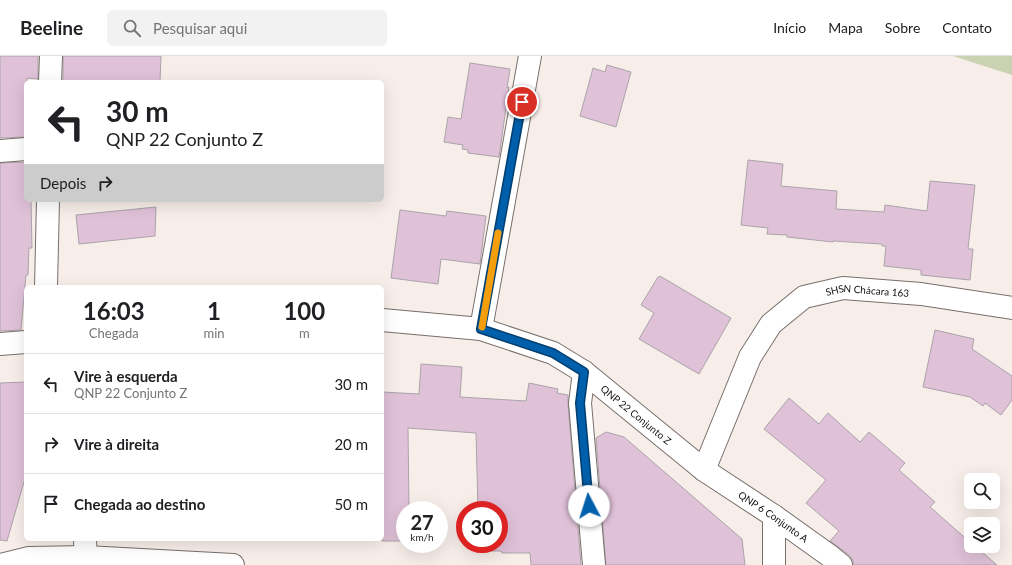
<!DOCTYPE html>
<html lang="pt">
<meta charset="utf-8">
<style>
body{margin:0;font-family:Lato,sans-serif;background:#f2f2f2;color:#202124;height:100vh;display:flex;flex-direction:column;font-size:15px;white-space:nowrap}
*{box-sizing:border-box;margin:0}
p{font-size:13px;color:#757577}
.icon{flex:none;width:22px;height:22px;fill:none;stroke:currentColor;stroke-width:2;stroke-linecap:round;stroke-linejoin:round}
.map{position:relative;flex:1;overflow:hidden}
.sheet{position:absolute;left:24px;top:229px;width:360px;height:256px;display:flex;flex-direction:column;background:#fff;border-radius:6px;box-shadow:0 4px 16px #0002}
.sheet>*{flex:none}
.top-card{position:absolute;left:24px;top:24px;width:360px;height:122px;border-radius:6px;box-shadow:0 4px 16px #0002;background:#fff;color:#202124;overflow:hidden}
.tools{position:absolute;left:964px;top:417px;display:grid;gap:8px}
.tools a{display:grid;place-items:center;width:36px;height:36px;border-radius:6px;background:#fff;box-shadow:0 4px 16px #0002;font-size:20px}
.speed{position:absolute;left:396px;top:445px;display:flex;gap:8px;font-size:20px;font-weight:700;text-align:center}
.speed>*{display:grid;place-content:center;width:52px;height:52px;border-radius:50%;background:#fff;box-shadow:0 4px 16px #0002;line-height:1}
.speed small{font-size:10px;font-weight:400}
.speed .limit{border:6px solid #d22;background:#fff;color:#111}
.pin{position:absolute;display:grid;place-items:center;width:34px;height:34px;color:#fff;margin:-17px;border:2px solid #fff;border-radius:50%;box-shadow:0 1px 4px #0007}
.me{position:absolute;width:44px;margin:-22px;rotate:355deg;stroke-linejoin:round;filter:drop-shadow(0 0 3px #0008)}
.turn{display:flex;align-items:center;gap:14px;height:84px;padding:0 16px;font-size:18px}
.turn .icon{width:52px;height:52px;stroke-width:2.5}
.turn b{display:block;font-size:28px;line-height:34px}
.then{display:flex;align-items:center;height:38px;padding:0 16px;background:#0003;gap:8px;font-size:15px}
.eta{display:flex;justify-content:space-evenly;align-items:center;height:68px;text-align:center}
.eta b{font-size:24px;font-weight:700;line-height:28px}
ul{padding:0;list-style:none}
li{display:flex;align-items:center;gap:12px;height:60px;padding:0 16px;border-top:1px solid #e0e0e0}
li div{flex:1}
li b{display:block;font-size:15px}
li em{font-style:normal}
header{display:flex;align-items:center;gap:24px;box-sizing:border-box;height:56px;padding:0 20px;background:#fff;border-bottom:1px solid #e0e0e0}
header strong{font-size:19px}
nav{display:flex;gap:22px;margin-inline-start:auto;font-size:14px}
.search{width:280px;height:36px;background:#f2f2f2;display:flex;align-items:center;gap:10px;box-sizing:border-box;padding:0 14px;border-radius:6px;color:#757577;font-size:15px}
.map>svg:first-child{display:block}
.green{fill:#cbd1b3}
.building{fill:#dfc1d8;stroke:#aba3aa}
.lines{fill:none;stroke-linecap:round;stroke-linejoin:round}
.minor-casing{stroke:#786f6b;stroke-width:24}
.minor{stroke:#fff;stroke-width:22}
.route-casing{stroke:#003e6f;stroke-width:10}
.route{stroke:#005fab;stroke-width:7}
.slow{stroke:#f59e0b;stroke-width:7}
.labels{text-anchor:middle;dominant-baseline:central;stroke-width:4;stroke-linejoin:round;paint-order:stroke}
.street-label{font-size:10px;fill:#151110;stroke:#f8eee9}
</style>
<header>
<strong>Beeline</strong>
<div class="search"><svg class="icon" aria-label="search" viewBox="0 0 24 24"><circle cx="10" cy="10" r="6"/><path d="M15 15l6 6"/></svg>Pesquisar aqui</div>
<nav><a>Início</a><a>Mapa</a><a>Sobre</a><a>Contato</a></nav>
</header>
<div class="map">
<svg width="1012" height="509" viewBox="0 0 1012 509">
<rect width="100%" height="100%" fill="#f8eee9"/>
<path class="green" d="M 952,0 L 1012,0 L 1012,19 L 953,0 Z"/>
<g class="building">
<path d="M 0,0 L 38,0 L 38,23 L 27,22 L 27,26 L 26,26 L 26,81 L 0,82 Z"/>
<path d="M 63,0 L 161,0 L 160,26 L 63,25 Z"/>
<path d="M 470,7 L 510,13 L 507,32 L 509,31 L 499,101 L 468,97 L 468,94 L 462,93 L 463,89 L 444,86 L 448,61 L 461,63 Z"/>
<path d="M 607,9 L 631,16 L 616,71 L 580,60 L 593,12 L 605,16 Z"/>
<path d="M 748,104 L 783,108 L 781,130 L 837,135 L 836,153 L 884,156 L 885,149 L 927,155 L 930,125 L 975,129 L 968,193 L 973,193 L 970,224 L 921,219 L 921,214 L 884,210 L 886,190 L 882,190 L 882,188 L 833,185 L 833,186 L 787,181 L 787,179 L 767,178 L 768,172 L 741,169 Z"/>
<path d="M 26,106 L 26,144 L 31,144 L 32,192 L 29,192 L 28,219 L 26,219 L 21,274 L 0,275 L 0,107 Z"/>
<path d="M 156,151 L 155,180 L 79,188 L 76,159 Z"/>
<path d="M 400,154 L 446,160 L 447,155 L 486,160 L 480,208 L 441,203 L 438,228 L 391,222 Z"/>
<path d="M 660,220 L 731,262 L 699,318 L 639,283 L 654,257 L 641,249 L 658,221 L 659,221 Z"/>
<path d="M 935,274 L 974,283 L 972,293 L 1012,320 L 1012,344 L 1001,359 L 985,347 L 983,350 L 970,341 L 923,331 Z"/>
<path d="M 421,308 L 462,311 L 460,341 L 526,345 L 529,327 L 558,333 L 557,337 L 568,339 L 568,348 L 581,509 L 531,509 L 530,497 L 502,497 L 501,495 L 478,495 L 478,488 L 499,488 L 499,454 L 478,454 L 476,377 L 408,372 L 409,454 L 405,454 L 405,485 L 382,485 L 382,336 L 419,338 Z"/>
<path d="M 26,326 L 26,419 L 7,485 L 0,484 L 0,327 Z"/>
<path d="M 789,342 L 819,368 L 828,357 L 860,386 L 869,376 L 905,407 L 899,414 L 935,446 L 930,451 L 971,487 L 971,490 L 975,490 L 997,509 L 853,509 L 853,504 L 849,499 L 830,485 L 839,475 L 806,447 L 826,424 L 764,373 Z"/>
<path d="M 606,376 L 624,381 L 742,483 L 745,509 L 606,509 L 596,382 Z"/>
</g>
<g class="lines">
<defs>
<g id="minor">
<path d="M 50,26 L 51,0"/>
<path d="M 0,95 L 26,93"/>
<path d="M 46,231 L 48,144"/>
<path id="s1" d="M 382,264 L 481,273 L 553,297 L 584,316 L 704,414 L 774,460 L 830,500 L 841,509"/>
<path d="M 481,273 L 530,0"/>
<path d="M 0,288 L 26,286"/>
<path d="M 584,316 L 580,347 L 594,509"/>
<path id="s2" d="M 704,414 L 750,301 L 771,268 L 804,241 L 843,232 L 921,238 L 1012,252"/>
<path d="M 85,483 L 86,509"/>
<path d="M 0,509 L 29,502 L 86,501 L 233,509"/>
<path d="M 774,509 L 774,460"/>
</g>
</defs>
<use href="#minor" class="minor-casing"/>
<use href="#minor" class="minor"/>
</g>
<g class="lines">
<defs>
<path id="route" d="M 522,46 L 481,273 L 553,297 L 584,316 L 580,347 L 589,450"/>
</defs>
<use href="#route" class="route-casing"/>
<use href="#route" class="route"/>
<path class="slow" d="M 482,271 L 498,177"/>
</g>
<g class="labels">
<g class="street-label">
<text stroke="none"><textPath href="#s2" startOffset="268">SHSN Chácara 163</textPath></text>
<text stroke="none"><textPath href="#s1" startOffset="279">QNP 22 Conjunto Z</textPath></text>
<text stroke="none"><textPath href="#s1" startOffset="450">QNP 6 Conjunto A</textPath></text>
</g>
</g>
</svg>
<div class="tools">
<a><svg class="icon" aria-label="search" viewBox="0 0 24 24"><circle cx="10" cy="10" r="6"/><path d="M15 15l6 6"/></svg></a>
<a><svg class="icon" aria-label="layers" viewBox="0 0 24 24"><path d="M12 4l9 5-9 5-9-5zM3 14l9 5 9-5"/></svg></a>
</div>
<div class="speed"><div>27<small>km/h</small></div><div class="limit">30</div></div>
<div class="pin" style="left:522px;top:46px;background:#d93025"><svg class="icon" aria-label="arrive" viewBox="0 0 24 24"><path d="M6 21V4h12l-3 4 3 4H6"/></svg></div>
<svg class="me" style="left:589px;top:450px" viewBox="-20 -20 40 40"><circle r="19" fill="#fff"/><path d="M0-13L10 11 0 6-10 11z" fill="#005fab"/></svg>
<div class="top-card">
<div class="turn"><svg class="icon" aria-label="left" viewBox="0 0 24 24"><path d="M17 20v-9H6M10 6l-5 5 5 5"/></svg><div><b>30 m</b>QNP 22 Conjunto Z</div></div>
<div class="then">Depois<svg class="icon" aria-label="right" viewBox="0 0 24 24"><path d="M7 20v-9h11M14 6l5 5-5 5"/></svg></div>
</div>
<section class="sheet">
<div class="eta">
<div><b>16:03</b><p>Chegada</p></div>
<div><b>1</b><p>min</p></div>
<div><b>100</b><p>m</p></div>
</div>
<ul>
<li><svg class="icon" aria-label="left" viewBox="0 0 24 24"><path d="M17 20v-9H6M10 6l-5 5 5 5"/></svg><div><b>Vire à esquerda</b><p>QNP 22 Conjunto Z</p></div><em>30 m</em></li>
<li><svg class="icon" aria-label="right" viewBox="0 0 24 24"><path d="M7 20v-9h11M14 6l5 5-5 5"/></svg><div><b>Vire à direita</b></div><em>20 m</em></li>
<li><svg class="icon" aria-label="arrive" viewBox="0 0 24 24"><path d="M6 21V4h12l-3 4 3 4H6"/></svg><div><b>Chegada ao destino</b></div><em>50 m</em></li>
</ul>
</section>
</div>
